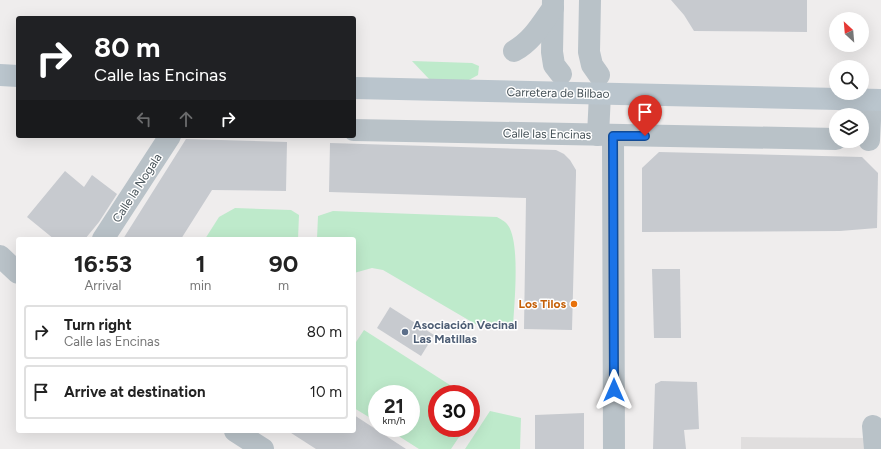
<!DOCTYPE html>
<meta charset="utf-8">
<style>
body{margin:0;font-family:Figtree,sans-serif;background:#f2f2f2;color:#222;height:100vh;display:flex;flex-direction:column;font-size:15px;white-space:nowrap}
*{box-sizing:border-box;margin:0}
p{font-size:13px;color:#767676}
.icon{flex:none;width:22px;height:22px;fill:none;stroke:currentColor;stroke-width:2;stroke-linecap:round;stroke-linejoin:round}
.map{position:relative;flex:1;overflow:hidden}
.sheet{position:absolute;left:16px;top:237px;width:340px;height:196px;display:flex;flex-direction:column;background:#fff;border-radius:4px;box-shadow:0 4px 16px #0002}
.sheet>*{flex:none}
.top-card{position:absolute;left:16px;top:16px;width:340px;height:122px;border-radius:4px;box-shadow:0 4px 16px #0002;background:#202124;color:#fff;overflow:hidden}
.needle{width:26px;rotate:334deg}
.buttons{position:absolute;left:829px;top:12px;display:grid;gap:8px}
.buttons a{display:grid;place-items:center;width:40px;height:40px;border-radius:50%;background:#fff;box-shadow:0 4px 16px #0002;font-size:20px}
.speed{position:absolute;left:368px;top:385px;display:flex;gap:8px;font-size:20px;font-weight:700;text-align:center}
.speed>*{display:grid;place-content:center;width:52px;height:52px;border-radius:50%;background:#fff;box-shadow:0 4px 16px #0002;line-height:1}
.speed small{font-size:10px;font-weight:400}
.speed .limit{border:6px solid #d22;background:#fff;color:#111}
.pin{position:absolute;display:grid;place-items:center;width:34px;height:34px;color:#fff;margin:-41px -17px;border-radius:50% 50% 50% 0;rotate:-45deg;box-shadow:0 0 4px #0007}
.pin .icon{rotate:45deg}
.me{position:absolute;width:44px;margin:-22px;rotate:0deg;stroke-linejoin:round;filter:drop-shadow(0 0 3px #0008)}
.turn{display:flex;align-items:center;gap:14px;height:84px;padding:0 12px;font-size:18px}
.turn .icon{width:52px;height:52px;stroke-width:2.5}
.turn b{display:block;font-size:28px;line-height:34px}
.lanes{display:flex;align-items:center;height:38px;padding:0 12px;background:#0003;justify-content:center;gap:20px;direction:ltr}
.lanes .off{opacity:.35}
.eta{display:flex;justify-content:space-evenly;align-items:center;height:68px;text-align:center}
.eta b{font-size:24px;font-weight:700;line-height:28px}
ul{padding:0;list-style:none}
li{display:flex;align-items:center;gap:12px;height:54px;margin:0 8px 6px;padding:0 4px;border:2px solid #e0e0e0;border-radius:4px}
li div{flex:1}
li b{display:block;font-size:15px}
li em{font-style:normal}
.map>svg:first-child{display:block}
.education{fill:#e0dede}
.green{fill:#beeacb}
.building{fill:#c7cacf}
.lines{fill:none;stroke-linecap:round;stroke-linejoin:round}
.minor{stroke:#b9c2c8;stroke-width:22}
.secondary{stroke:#bac5cd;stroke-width:22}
.route-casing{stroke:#114b97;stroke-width:10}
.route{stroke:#1a73e8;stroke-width:7}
.food-dot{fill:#e8710a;stroke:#fff;stroke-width:1.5}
.service-dot{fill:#5c6f8a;stroke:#fff;stroke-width:1.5}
.labels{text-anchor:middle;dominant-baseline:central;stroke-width:3;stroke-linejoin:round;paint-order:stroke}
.street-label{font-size:12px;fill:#465258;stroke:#fff}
.food-label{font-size:12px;font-weight:bold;fill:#c56008;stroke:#fff;text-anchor:end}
.service-label{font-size:12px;font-weight:bold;fill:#4e5e75;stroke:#fff;text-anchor:start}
</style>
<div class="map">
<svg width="881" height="449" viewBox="0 0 881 449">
<rect width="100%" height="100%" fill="#efeded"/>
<path class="education" d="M 741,437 L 867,438 L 867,449 L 741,449 Z"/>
<g class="green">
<path d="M 412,61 L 472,63 L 479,66 L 478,75 L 467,81 L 430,80 Z"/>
<path d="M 235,208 L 291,210 L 299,215 L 298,239 L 205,239 L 219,217 Z"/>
<path d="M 333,211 L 497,217 C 500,219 505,221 507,224 C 521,240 514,305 513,327 L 477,325 L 383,270 L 372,268 L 354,273 L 354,239 L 317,239 L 318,216 Z"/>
<path d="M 364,330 L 464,394 L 437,394 L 437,428 L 465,428 L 451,449 L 419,449 L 386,428 L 411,428 L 411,394 L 377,394 L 377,422 L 354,408 L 354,345 Z"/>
<path d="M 490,411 L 521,418 L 520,449 L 465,449 Z"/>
</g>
<g class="building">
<path d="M 671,0 L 807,0 L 807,32 L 694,31 L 684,15 Z"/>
<path d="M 186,139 L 287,142 L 286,191 L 212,190 L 181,239 L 123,239 Z"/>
<path d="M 330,143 L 556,150 L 564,154 L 570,160 L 576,170 L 576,175 L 572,330 L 524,329 L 526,198 L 329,192 Z"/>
<path d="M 659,152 L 862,157 L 878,173 L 877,228 L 840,231 L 642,232 L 642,168 Z"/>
<path d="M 65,171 L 84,187 L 92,175 L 117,194 L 99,222 L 85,239 L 54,239 L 27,217 Z"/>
<path d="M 652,269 L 680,269 L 681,338 L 654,338 Z"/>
<path d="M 390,307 L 434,335 L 421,356 L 377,328 Z"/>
<path d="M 661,381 L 697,382 L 699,429 L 684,430 L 686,449 L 653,449 L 655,384 Z"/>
<path d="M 584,413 L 584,449 L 535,449 L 535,415 Z"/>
<path d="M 354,415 L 406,449 L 316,449 L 288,431 L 354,431 Z"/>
</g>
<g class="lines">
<g class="minor">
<path d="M 553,0 L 552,52 L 554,65 L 561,74"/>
<path d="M 590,0 L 589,52 L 592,65 L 599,75"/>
<path d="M 514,51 C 532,41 541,25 553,8"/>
<path d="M 354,130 L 836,139"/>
<path d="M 598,135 L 600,94"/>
<path d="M 613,136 L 614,449"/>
<path d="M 869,140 L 871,100"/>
<path d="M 103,239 L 170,136"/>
<path d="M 0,256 L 18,273"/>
<path d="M 873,426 L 875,449"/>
<path d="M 235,431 L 263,449"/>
</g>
<g class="secondary">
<path d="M 0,75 L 18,76"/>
<path d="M 354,88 L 881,100"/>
</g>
</g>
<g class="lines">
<defs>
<path id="route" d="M 614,390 L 613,136 L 645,136"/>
</defs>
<use href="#route" class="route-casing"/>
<use href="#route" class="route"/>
</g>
<circle class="food-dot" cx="574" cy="304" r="4"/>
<circle class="service-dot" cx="405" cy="332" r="4"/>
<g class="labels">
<g class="street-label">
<text transform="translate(558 93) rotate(1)">Carretera de Bilbao</text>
<text transform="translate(547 134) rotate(1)">Calle las Encinas</text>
<text transform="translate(137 188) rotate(-57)">Calle la Nogala</text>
</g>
<g class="food-label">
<text x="566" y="304">Los Tilos</text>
</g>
<g class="service-label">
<text x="413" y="325">Asociación Vecinal<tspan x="413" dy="14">Las Matillas</tspan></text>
</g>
</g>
</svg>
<div class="buttons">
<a><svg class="needle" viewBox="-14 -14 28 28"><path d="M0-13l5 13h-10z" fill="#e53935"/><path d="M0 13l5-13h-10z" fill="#767676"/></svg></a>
<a><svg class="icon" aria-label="search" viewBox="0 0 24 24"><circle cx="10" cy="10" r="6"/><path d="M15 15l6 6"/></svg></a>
<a><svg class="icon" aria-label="layers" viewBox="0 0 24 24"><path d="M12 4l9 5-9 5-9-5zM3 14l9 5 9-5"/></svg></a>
</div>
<div class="speed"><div>21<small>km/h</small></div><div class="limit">30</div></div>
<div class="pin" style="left:645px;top:136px;background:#d93025"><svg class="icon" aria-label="arrive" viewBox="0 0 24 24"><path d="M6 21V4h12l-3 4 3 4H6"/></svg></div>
<svg class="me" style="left:614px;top:390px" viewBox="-20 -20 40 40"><path d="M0-17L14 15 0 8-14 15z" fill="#1a73e8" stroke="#fff" stroke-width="4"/></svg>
<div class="top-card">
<div class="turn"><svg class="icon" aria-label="right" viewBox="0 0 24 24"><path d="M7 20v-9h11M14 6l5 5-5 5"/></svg><div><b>80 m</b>Calle las Encinas</div></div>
<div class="lanes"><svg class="icon off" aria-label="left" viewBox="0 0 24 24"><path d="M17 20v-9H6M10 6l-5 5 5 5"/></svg><svg class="icon off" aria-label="ahead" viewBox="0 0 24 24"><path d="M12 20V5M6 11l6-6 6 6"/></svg><svg class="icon" aria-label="right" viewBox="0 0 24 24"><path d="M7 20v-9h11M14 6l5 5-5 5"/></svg></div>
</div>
<section class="sheet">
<div class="eta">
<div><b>16:53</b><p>Arrival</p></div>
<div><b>1</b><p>min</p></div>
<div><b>90</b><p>m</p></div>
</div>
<ul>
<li><svg class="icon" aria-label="right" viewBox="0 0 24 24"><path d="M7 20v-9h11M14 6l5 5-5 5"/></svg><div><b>Turn right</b><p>Calle las Encinas</p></div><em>80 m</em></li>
<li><svg class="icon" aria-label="arrive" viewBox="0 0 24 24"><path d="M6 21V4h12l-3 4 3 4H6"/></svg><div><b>Arrive at destination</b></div><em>10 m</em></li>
</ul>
</section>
</div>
